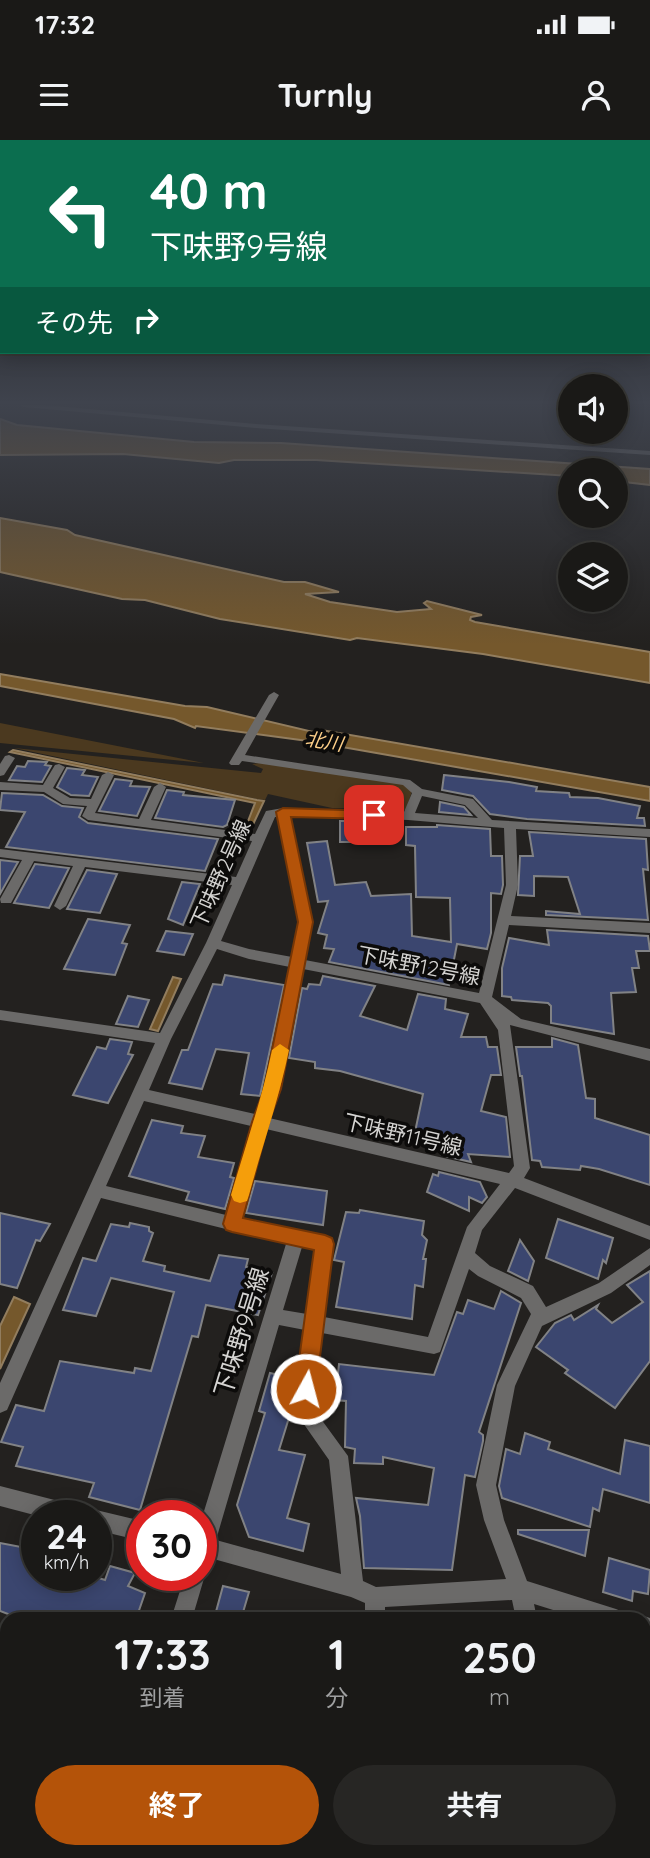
<!DOCTYPE html>
<html lang="ja">
<meta charset="utf-8">
<style>
body{margin:0;font-family:Quicksand,"Noto Sans JP",sans-serif;background:#272624;color:#f1f3f6;height:100vh;display:flex;flex-direction:column;font-size:26px;white-space:nowrap}
*{box-sizing:border-box;margin:0}
p{font-size:23px;color:#9fa0a1}
.icon{flex:none;width:38px;height:38px;fill:none;stroke:currentColor;stroke-width:2;stroke-linecap:round;stroke-linejoin:round}
.map{position:relative;flex:1;overflow:hidden}
.details{position:absolute;left:0px;top:1472px;width:651px;height:247px;display:flex;flex-direction:column;background:#1a1917;border-radius:21px 21px 0 0;box-shadow:0 4px 18px #0003,0 0 0 2px #383836}
.details>*{flex:none}
.banner{position:absolute;left:0px;top:0px;width:651px;height:214px;box-shadow:0 4px 18px #0003,0 0 0 2px #383836;background:#0b6e4f;color:#fff;overflow:hidden}
.fabs{position:absolute;left:558px;top:234px;display:grid;gap:14px}
.fabs a{display:grid;place-items:center;width:70px;height:70px;border-radius:50%;background:#1a1917;box-shadow:0 4px 18px #0003,0 0 0 2px #383836;font-size:35px}
.speed{position:absolute;left:21px;top:1360px;display:flex;gap:14px;font-size:35px;font-weight:700;text-align:center}
.speed>*{display:grid;place-content:center;width:91px;height:91px;border-radius:50%;background:#1a1917;box-shadow:0 4px 18px #0003,0 0 0 2px #383836;line-height:1}
.speed small{font-size:18px;font-weight:400}
.speed .limit{border:10px solid #d22;background:#fff;color:#111}
.pin{position:absolute;display:grid;place-items:center;width:60px;height:60px;color:#fff;margin:-30px;border-radius:14px;box-shadow:0 4px 10px #0006}
.me{position:absolute;width:77px;margin:-38px;rotate:7deg;stroke-linejoin:round;filter:drop-shadow(0 0 5px #0008)}
.turn{display:flex;align-items:center;gap:24px;height:147px;padding:0 35px;font-size:32px}
.turn .icon{width:91px;height:91px;stroke-width:2.5}
.turn b{display:block;font-size:49px;line-height:60px}
.then{display:flex;align-items:center;height:66px;padding:0 35px;background:#0003;gap:14px;font-size:26px}
.eta{display:flex;justify-content:space-evenly;align-items:center;height:119px;text-align:center}
.eta b{font-size:42px;font-weight:700;line-height:49px}
.primary-button{display:flex;gap:14px;margin-top:auto;padding:14px 35px}
.primary-button a{flex:1;height:80px;border-radius:42px;background:#b45309;color:#fff;font-size:28px;font-weight:700;line-height:80px;text-align:center}
.primary-button a+a{background:#272624;color:#f1f3f6}
.status{display:flex;justify-content:space-between;align-items:center;height:49px;padding:0 35px;background:#1a1917;direction:ltr}
.status svg{height:19px;fill:currentColor}
header{display:flex;justify-content:space-between;align-items:center;height:91px;padding:0 35px;background:#1a1917;font-size:32px;font-weight:700}
.map>svg:first-child{display:block}
.green{fill:#4b391f}
.water{fill:#75582c;stroke:#927d5e;stroke-width:2}
.building{fill:#3b466f;stroke:#818285;stroke-width:2}
.lines{fill:none;stroke-linecap:round;stroke-linejoin:round}
.street{fill:#6b6a69;fill-rule:evenodd}
.route{fill:#b45309;stroke:#753606;stroke-width:2}
.slow{fill:#f59e0b}
.labels{text-anchor:middle;dominant-baseline:central;stroke-width:7;stroke-linejoin:round;paint-order:stroke}
.far-water-label{font-size:19px;font-style:italic;fill:#fdcf89;stroke:#0c0b0a}
.street-label{font-size:21px;fill:#d4d3d1;stroke:#0c0b0a}
.near-street-label{font-size:24px;fill:#d4d3d1;stroke:#0c0b0a}
</style>
<div class="status"><b>17:32</b><svg viewBox="0 0 49 12"><path d="M0 12V9h3v3zM5 12V6h3v6zM10 12V3h3v9zM15 12V0h3v12zM26 1h20v11H26zM47 4h2v5h-2z"/></svg></div>
<header><svg class="icon" aria-label="menu" viewBox="0 0 24 24"><path d="M4 6h16M4 12h16M4 18h16"/></svg>Turnly<svg class="icon" aria-label="person" viewBox="0 0 24 24"><circle cx="12" cy="8" r="4"/><path d="M4 21q1-7 8-7t8 7"/></svg></header>
<div class="map">
<svg width="650" height="1718" viewBox="0 0 650 1718">
<rect width="100%" height="100%" fill="#23211f"/>
<g class="green">
<path d="M 0,583 L 204,623 L 0,603 Z"/>
<path d="M 14,608 L 261,633 L 263,629 L 252,624 L 259,623 L 403,643 L 412,651 L 406,670 L 332,668 L 268,654 L 265,660 L 257,659 Z"/>
</g>
<g class="water">
<path d="M 0,279 L 17,285 L 194,302 L 281,303 L 650,329 L 650,345 L 616,341 L 616,331 L 570,331 L 570,336 L 316,320 L 234,320 L 219,323 L 123,314 L 0,315 Z"/>
<path d="M 0,378 L 67,390 L 75,395 L 284,442 L 305,442 L 339,452 L 305,454 L 330,462 L 397,472 L 431,469 L 424,463 L 427,461 L 482,475 L 471,477 L 470,480 L 475,482 L 650,512 L 650,543 L 483,514 L 357,498 L 350,500 L 220,479 L 145,460 L 122,459 L 9,434 L 0,432 Z"/>
<path d="M 0,534 L 185,566 L 207,567 L 313,592 L 316,589 L 650,647 L 650,661 L 308,601 L 196,586 L 195,588 L 174,579 L 0,546 Z"/>
<path d="M 13,610 L 257,660 L 264,661 L 249,693 L 245,689 L 255,663 L 10,612 Z"/>
<path d="M 173,837 L 181,839 L 158,891 L 150,889 Z"/>
<path d="M 14,1157 L 30,1164 L 0,1229 L 0,1186 Z"/>
</g>
<g class="building">
<path d="M 28,621 L 47,622 L 45,625 L 51,626 L 42,642 L 9,640 L 17,626 L 25,627 Z"/>
<path d="M 67,628 L 85,630 L 82,635 L 98,637 L 89,656 L 71,655 L 57,647 Z"/>
<path d="M 444,635 L 509,642 L 537,647 L 536,651 L 569,653 L 570,657 L 598,658 L 640,666 L 637,678 L 644,678 L 645,686 L 527,679 L 490,674 L 473,656 L 442,650 Z"/>
<path d="M 115,639 L 132,641 L 130,646 L 150,647 L 137,676 L 99,671 Z"/>
<path d="M 167,650 L 184,652 L 183,655 L 235,660 L 227,685 L 223,687 L 155,678 Z"/>
<path d="M 2,653 L 43,655 L 62,666 L 83,668 L 79,677 L 88,683 L 218,699 L 205,731 L 6,707 L 25,672 L 0,670 Z"/>
<path d="M 440,662 L 464,667 L 471,675 L 439,672 Z"/>
<rect x="340" y="681" width="33" height="21"/>
<path d="M 437,685 L 490,689 L 491,716 L 502,716 L 503,745 L 501,754 L 491,753 L 491,793 L 487,809 L 457,804 L 449,845 L 329,822 L 334,809 L 324,808 L 327,795 L 318,793 L 328,761 L 318,762 L 307,703 L 327,701 L 335,745 L 366,742 L 371,756 L 411,754 L 412,796 L 451,802 L 450,758 L 416,757 L 415,706 L 406,705 L 406,687 L 437,687 Z"/>
<path d="M 529,692 L 646,699 L 648,730 L 643,729 L 648,780 L 546,775 L 546,771 L 580,774 L 568,737 L 534,736 L 534,756 L 518,755 L 520,716 L 533,716 Z"/>
<path d="M 0,720 L 18,722 L 0,754 Z"/>
<path d="M 35,724 L 69,728 L 49,768 L 14,763 Z"/>
<path d="M 87,730 L 117,734 L 100,773 L 67,769 Z"/>
<path d="M 182,742 L 200,744 L 183,785 L 168,779 Z"/>
<path d="M 88,779 L 130,785 L 122,803 L 127,804 L 115,835 L 64,829 Z"/>
<path d="M 547,790 L 648,796 L 650,811 L 636,811 L 639,828 L 632,828 L 636,852 L 611,853 L 614,894 L 551,883 L 551,866 L 548,863 L 512,860 L 511,857 L 502,856 L 502,828 L 509,798 L 549,805 Z"/>
<path d="M 166,791 L 193,794 L 184,815 L 157,811 Z"/>
<path d="M 225,835 L 284,845 L 260,956 L 241,954 L 249,913 L 216,909 L 202,949 L 169,943 L 182,910 L 188,910 L 213,844 L 222,845 Z"/>
<path d="M 323,836 L 375,846 L 360,876 L 407,890 L 418,854 L 446,859 L 445,869 L 468,874 L 461,897 L 486,897 L 488,907 L 497,907 L 501,935 L 491,935 L 481,971 L 506,977 L 510,1017 L 468,1014 L 471,1022 L 441,1015 L 443,997 L 415,992 L 423,954 L 340,931 L 315,928 L 315,922 L 289,918 L 302,848 L 307,849 L 309,844 L 320,845 Z"/>
<path d="M 128,856 L 149,860 L 138,887 L 116,884 Z"/>
<path d="M 552,898 L 578,905 L 586,958 L 595,959 L 595,978 L 650,995 L 650,1045 L 599,1029 L 581,1026 L 580,1030 L 542,1027 L 540,1021 L 532,1020 L 522,936 L 520,936 L 516,907 L 552,907 Z"/>
<path d="M 110,899 L 132,902 L 128,914 L 133,915 L 108,963 L 73,955 L 97,907 L 106,909 Z"/>
<path d="M 152,980 L 183,986 L 181,993 L 205,996 L 198,1017 L 234,1023 L 230,1037 L 234,1038 L 225,1069 L 186,1060 L 189,1052 L 129,1036 Z"/>
<path d="M 439,1032 L 480,1042 L 487,1057 L 482,1063 L 469,1057 L 469,1071 L 427,1052 L 433,1034 L 438,1036 Z"/>
<path d="M 255,1041 L 327,1051 L 323,1085 L 246,1073 Z"/>
<path d="M 360,1070 L 424,1081 L 422,1095 L 427,1100 L 423,1119 L 426,1119 L 423,1147 L 415,1145 L 412,1179 L 336,1167 L 344,1122 L 334,1120 L 346,1072 L 359,1073 Z"/>
<path d="M 0,1073 L 50,1084 L 40,1101 L 36,1100 L 17,1148 L 0,1144 Z"/>
<path d="M 558,1079 L 613,1098 L 606,1123 L 603,1120 L 598,1139 L 546,1118 Z"/>
<path d="M 130,1083 L 149,1087 L 149,1091 L 153,1093 L 143,1121 L 165,1126 L 164,1131 L 210,1141 L 219,1115 L 248,1119 L 246,1127 L 272,1133 L 258,1175 L 206,1165 L 198,1197 L 192,1196 L 140,1370 L 89,1357 L 94,1343 L 16,1326 L 23,1307 L 1,1302 L 16,1265 L 44,1271 L 60,1221 L 134,1233 L 135,1228 L 151,1231 L 174,1152 L 111,1138 L 96,1176 L 63,1170 L 83,1118 L 96,1121 L 111,1084 L 129,1087 Z"/>
<path d="M 520,1100 L 534,1121 L 528,1141 L 508,1131 Z"/>
<path d="M 650,1131 L 650,1221 L 615,1268 L 565,1233 L 568,1230 L 536,1207 L 555,1183 L 571,1175 L 574,1180 L 598,1165 L 596,1169 L 612,1183 L 643,1162 L 627,1145 Z"/>
<path d="M 501,1151 L 521,1163 L 479,1292 L 483,1295 L 483,1301 L 475,1337 L 465,1335 L 452,1430 L 364,1428 L 360,1376 L 356,1358 L 428,1365 L 434,1328 L 383,1317 L 383,1324 L 354,1323 L 355,1309 L 345,1307 L 346,1261 L 335,1260 L 339,1224 L 434,1235 L 457,1172 L 463,1174 L 468,1160 L 494,1169 Z"/>
<path d="M 270,1233 L 294,1238 L 288,1260 L 293,1261 L 292,1268 L 279,1310 L 305,1315 L 287,1378 L 309,1384 L 303,1411 L 249,1397 L 237,1365 L 265,1273 L 259,1271 Z"/>
<path d="M 525,1293 L 550,1302 L 548,1309 L 620,1334 L 625,1300 L 650,1306 L 650,1363 L 603,1349 L 599,1371 L 593,1368 L 590,1387 L 502,1358 L 499,1346 L 506,1309 L 520,1314 Z"/>
<path d="M 518,1390 L 589,1390 L 585,1416 L 518,1394 Z"/>
<path d="M 0,1403 L 37,1410 L 37,1435 L 89,1435 L 105,1440 L 110,1426 L 135,1433 L 128,1446 L 145,1453 L 136,1479 L 21,1479 L 0,1471 Z"/>
<path d="M 609,1418 L 650,1430 L 648,1454 L 633,1451 L 632,1461 L 603,1452 Z"/>
<path d="M 223,1446 L 249,1452 L 241,1479 L 214,1479 Z"/>
</g>
<g class="lines">
<g class="street">
<path d="M 20,265 L 44,265 L 256,284 L 650,311 L 650,315 L 256,288 L 24,267 Z"/>
<path d="M 274,552 L 279,555 L 245,615 L 410,640 L 422,649 L 473,659 L 492,680 L 650,689 L 650,697 L 516,689 L 518,745 L 511,776 L 650,783 L 650,793 L 509,785 L 492,857 L 521,879 L 650,909 L 650,921 L 510,885 L 530,1028 L 524,1038 L 650,1086 L 650,1100 L 515,1048 L 482,1090 L 475,1113 L 490,1126 L 533,1146 L 546,1167 L 599,1143 L 650,1108 L 650,1125 L 611,1153 L 542,1186 L 515,1246 L 496,1345 L 504,1380 L 527,1441 L 616,1469 L 623,1472 L 626,1479 L 582,1479 L 534,1464 L 537,1479 L 516,1479 L 512,1460 L 385,1467 L 385,1479 L 365,1479 L 365,1463 L 351,1457 L 210,1418 L 208,1422 L 201,1425 L 201,1381 L 286,1104 L 101,1058 L 7,1270 L 0,1273 L 0,1243 L 155,903 L 0,880 L 0,870 L 160,893 L 206,803 L 232,745 L 85,727 L 66,766 L 60,770 L 54,766 L 73,726 L 34,721 L 11,763 L 1,763 L 0,759 L 22,720 L 0,717 L 0,709 L 236,737 L 252,701 L 88,680 L 82,676 L 87,666 L 63,664 L 44,652 L 0,650 L 0,642 L 43,645 L 55,625 L 59,624 L 65,627 L 53,648 L 70,658 L 91,659 L 102,635 L 108,632 L 114,635 L 95,673 L 139,679 L 154,647 L 160,643 L 166,647 L 151,680 L 255,694 L 266,671 L 283,668 L 404,672 L 412,653 L 403,645 L 242,621 L 239,625 L 231,625 L 229,623 L 269,555 ZM 422,656 L 465,665 L 478,678 L 415,673 ZM 290,676 L 408,680 L 504,688 L 506,745 L 479,853 L 305,820 L 313,782 ZM 275,677 L 278,677 L 299,782 L 292,817 L 249,809 L 221,801 ZM 217,809 L 249,819 L 290,827 L 265,949 L 255,974 L 149,950 L 171,899 ZM 303,829 L 480,863 L 498,890 L 514,1026 L 509,1033 L 269,978 L 281,949 ZM 144,961 L 251,986 L 226,1075 L 106,1046 ZM 266,989 L 500,1044 L 467,1087 L 428,1197 L 324,1177 L 333,1104 L 331,1099 L 242,1079 ZM 302,1107 L 316,1110 L 307,1174 L 283,1170 ZM 469,1129 L 478,1136 L 521,1158 L 531,1174 L 497,1245 L 476,1345 L 484,1380 L 506,1439 L 376,1447 L 363,1441 L 348,1316 L 313,1268 L 322,1193 L 434,1214 L 440,1212 ZM 279,1185 L 305,1190 L 294,1270 L 329,1320 L 341,1434 L 216,1400 Z"/>
<path d="M 9,615 L 15,618 L 4,635 L 0,636 L 0,624 L 5,616 Z"/>
<path d="M 0,1346 L 78,1366 L 85,1369 L 88,1376 L 38,1376 L 0,1366 Z"/>
<path d="M 96,1370 L 142,1381 L 142,1401 L 96,1390 L 96,1376 L 88,1376 Z"/>
<path d="M 201,1427 L 205,1435 L 192,1479 L 171,1479 L 185,1435 L 201,1435 Z"/>
<path d="M 644,1476 L 650,1478 L 650,1500 L 644,1498 L 644,1479 L 639,1479 Z"/>
<path d="M 0,1599 L 7,1602 L 7,1625 L 0,1622 Z"/>
<path d="M 193,1712 L 227,1712 L 230,1718 L 196,1718 Z"/>
<path d="M 355,1712 L 379,1712 L 378,1718 L 354,1718 Z"/>
<path d="M 579,1712 L 603,1712 L 605,1718 L 581,1718 Z"/>
</g>
</g>
<linearGradient id="sky" x2="0" y2="1"><stop stop-color="#131211"/><stop offset="0.52" stop-color="#3f434d"/><stop offset="1" stop-color="#3f434d" stop-opacity="0"/></linearGradient>
<rect width="650" height="505" fill="url(#sky)"/>
<path class="route" d="M 283,668 L 374,671 L 381,675 L 374,679 L 291,677 L 313,782 L 281,949 L 269,982 L 243,1078 L 325,1095 L 332,1098 L 334,1104 L 316,1249 L 313,1256 L 306,1259 L 298,1256 L 295,1249 L 314,1110 L 232,1092 L 226,1090 L 223,1084 L 252,982 L 264,949 L 298,782 L 276,672 Z"/>
<path class="slow" d="M 280,904 L 289,910 C 279,959 262,1007 249,1055 L 247,1061 L 240,1063 L 234,1061 L 231,1055 C 245,1007 262,959 272,910 Z"/>
<g class="labels">
<g class="far-water-label">
<text transform="translate(324 601) rotate(9)">北川</text>
</g>
<g class="street-label">
<text transform="translate(220 734) rotate(-66)">下味野2号線</text>
<text transform="translate(419 825) rotate(11)">下味野12号線</text>
<text transform="translate(403 994) rotate(13)">下味野11号線</text>
</g>
<g class="near-street-label">
<text transform="translate(241 1192) rotate(-73)">下味野9号線</text>
</g>
</g>
</svg>
<div class="fabs">
<a><svg class="icon" aria-label="sound" viewBox="0 0 24 24"><path d="M4 9h4l5-4v14l-5-4H4zM17 9q2 3 0 6"/></svg></a>
<a><svg class="icon" aria-label="search" viewBox="0 0 24 24"><circle cx="10" cy="10" r="6"/><path d="M15 15l6 6"/></svg></a>
<a><svg class="icon" aria-label="layers" viewBox="0 0 24 24"><path d="M12 4l9 5-9 5-9-5zM3 14l9 5 9-5"/></svg></a>
</div>
<div class="speed"><div>24<small>km/h</small></div><div class="limit">30</div></div>
<div class="pin" style="left:374px;top:675px;background:#d93025"><svg class="icon" aria-label="arrive" viewBox="0 0 24 24"><path d="M6 21V4h12l-3 4 3 4H6"/></svg></div>
<svg class="me" style="left:306px;top:1249px" viewBox="-20 -20 40 40"><circle r="17" fill="#b45309" stroke="#fff" stroke-width="3"/><path d="M0-11L8 9 0 5-8 9z" fill="#fff"/></svg>
<div class="banner">
<div class="turn"><svg class="icon" aria-label="left" viewBox="0 0 24 24"><path d="M17 20v-9H6M10 6l-5 5 5 5"/></svg><div><b>40 m</b>下味野9号線</div></div>
<div class="then">その先<svg class="icon" aria-label="right" viewBox="0 0 24 24"><path d="M7 20v-9h11M14 6l5 5-5 5"/></svg></div>
</div>
<section class="details">
<div class="eta">
<div><b>17:33</b><p>到着</p></div>
<div><b>1</b><p>分</p></div>
<div><b>250</b><p>m</p></div>
</div>
<div class="primary-button"><a>終了</a><a>共有</a></div>
</section>
</div>
